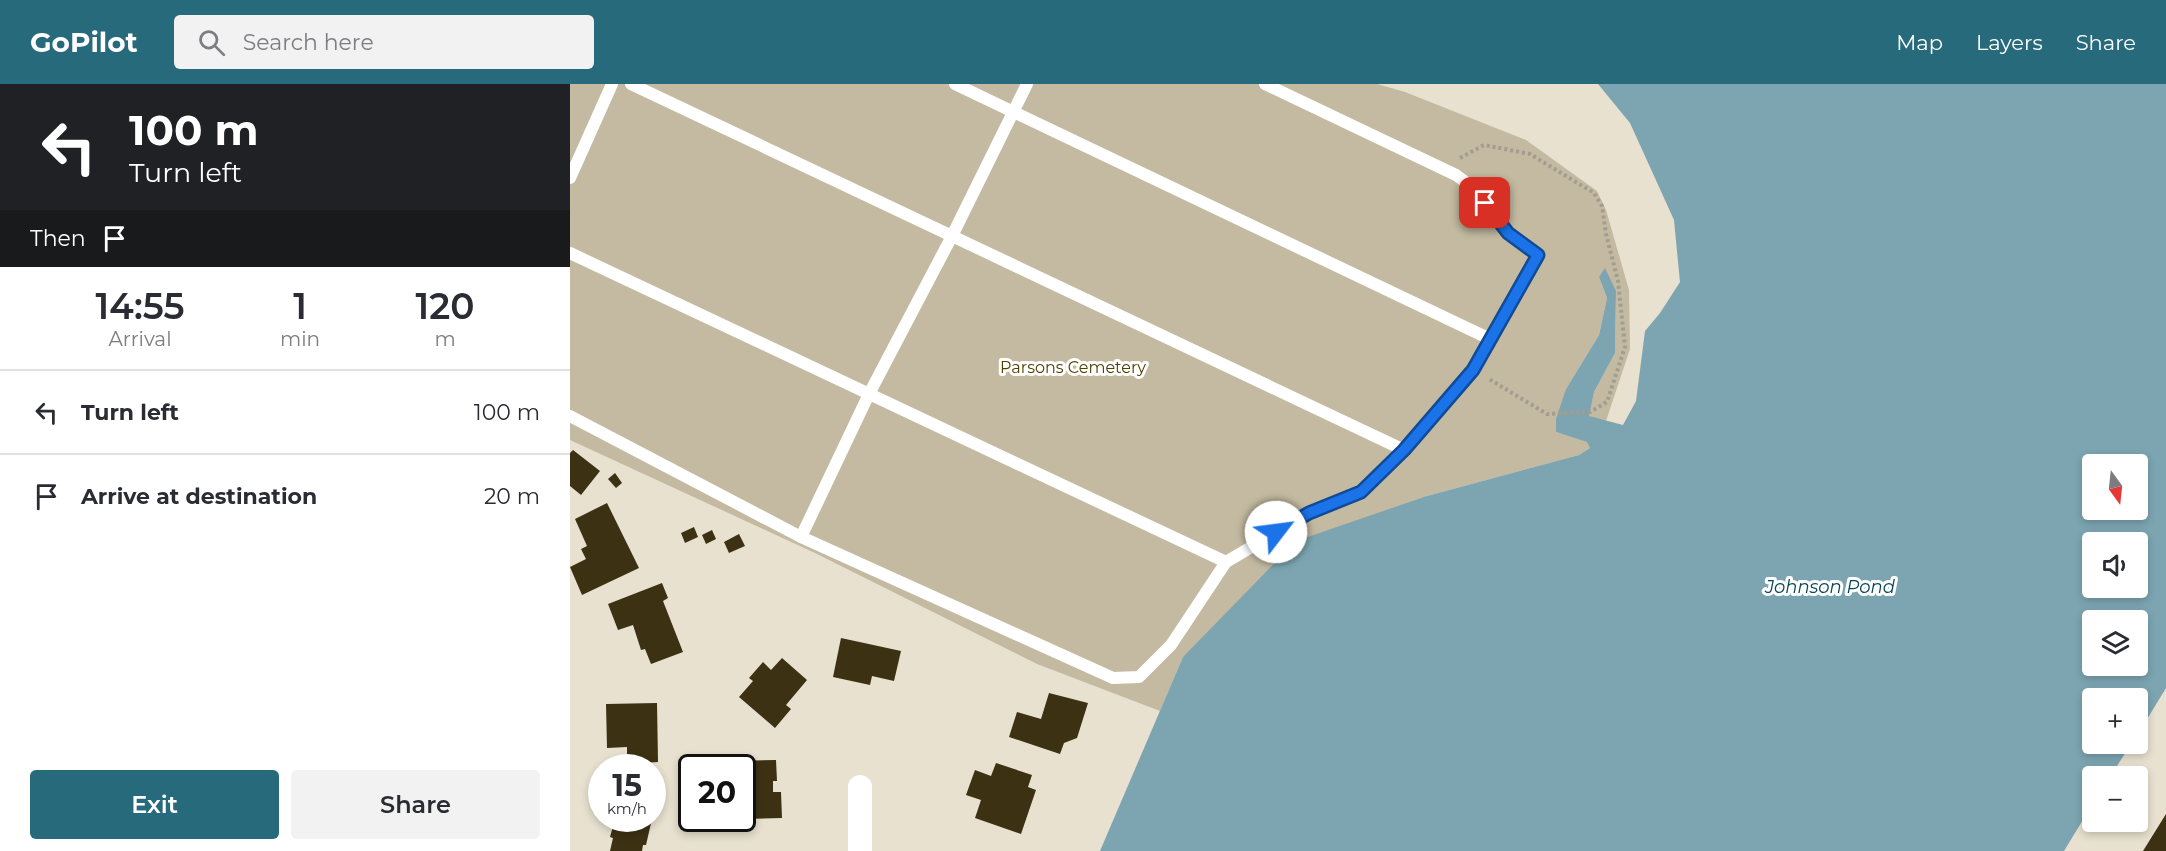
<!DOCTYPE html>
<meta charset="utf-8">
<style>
body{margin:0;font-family:Montserrat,sans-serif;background:#f2f2f3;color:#2b2b33;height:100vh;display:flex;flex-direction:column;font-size:22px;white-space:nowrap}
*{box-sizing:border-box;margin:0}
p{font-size:20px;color:#7c7c81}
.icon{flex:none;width:33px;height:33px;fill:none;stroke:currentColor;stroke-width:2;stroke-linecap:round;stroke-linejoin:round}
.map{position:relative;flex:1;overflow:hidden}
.panel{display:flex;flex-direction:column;background:#fff;width:570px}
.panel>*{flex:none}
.hud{background:#202124;color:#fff;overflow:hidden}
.needle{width:39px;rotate:165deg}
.controls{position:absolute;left:1512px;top:370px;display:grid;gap:12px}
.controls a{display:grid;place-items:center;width:66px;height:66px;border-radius:6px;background:#fff;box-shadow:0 3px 9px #0003;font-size:30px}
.speed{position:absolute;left:18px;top:670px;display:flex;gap:12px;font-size:30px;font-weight:700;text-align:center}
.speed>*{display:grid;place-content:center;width:78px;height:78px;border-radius:50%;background:#fff;box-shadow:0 3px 9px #0003;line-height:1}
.speed small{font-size:15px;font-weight:400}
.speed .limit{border:3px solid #111;border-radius:9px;background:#fff;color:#111}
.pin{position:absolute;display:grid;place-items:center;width:51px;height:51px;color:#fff;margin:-26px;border-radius:12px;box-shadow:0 3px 9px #0006}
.me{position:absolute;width:66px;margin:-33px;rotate:60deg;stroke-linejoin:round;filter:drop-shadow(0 0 4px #0008)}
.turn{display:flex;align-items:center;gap:21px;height:126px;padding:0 30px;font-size:27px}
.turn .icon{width:78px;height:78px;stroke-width:2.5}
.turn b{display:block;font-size:42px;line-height:51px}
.then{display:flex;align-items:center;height:57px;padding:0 30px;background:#0003;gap:12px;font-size:22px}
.eta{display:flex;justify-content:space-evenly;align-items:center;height:102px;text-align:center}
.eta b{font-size:36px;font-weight:600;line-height:42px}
.cta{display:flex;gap:12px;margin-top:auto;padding:12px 30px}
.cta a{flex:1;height:69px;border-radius:6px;background:#266a7b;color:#fff;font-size:24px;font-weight:600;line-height:69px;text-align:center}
.cta a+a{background:#f2f2f3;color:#2b2b33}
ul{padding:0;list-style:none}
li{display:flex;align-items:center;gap:18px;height:84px;padding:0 30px;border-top:2px solid #e1e1e2}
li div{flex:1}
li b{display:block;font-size:22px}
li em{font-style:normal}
header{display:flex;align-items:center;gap:36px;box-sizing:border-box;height:84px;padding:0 30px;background:#266a7b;color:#fff}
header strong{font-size:28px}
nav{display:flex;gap:33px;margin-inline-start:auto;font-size:21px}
.search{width:420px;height:54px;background:#f2f2f3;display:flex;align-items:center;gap:15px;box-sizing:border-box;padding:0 21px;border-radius:6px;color:#7c7c81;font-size:22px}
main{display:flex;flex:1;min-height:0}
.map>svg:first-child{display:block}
.green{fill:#c3baa1}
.water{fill:#7ca5b1;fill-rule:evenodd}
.building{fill:#3c3113}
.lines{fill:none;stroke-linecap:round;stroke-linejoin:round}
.path{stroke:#a29d90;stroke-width:4;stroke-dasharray:3 3;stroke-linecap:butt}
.service{stroke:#fff;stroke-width:12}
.minor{stroke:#fff;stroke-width:24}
.route-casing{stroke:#114b97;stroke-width:15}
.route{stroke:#1a73e8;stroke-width:10}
.labels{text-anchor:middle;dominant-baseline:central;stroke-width:6;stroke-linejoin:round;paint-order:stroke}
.park-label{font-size:16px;fill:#513f00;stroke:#fff}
.water-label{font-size:18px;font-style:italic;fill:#094755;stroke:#fff}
</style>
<header>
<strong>GoPilot</strong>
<div class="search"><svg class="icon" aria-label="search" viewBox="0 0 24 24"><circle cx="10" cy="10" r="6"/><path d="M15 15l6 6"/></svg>Search here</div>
<nav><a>Map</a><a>Layers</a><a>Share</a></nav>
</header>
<main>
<section class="panel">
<div class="hud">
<div class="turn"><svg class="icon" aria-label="left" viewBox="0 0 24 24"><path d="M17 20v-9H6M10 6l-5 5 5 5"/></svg><div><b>100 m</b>Turn left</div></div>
<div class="then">Then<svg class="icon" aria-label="arrive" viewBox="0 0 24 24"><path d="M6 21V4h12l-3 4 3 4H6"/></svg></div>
</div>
<div class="eta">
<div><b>14:55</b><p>Arrival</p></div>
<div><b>1</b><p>min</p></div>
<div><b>120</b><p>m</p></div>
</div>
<ul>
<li><svg class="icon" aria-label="left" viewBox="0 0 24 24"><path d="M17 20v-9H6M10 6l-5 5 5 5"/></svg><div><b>Turn left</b></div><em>100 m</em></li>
<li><svg class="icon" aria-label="arrive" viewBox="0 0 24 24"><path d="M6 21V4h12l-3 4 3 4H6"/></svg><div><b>Arrive at destination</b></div><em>20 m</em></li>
</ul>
<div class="cta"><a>Exit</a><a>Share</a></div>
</section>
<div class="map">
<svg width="1596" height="767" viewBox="0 0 1596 767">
<rect width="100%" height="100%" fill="#e8e1d0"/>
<path class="green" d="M 0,0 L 807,0 L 835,8 L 956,56 L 1027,107 L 1036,126 L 1059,206 L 1060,265 L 1036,337 L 1018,333 L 1024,308 L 1045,269 L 1046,207 L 1029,193 L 1037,214 L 1029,251 L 996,305 L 986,348 L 1018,358 L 1020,364 L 1009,371 L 857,412 L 613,573 L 590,627 L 467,580 L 245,469 L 0,356 Z"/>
<path class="water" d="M 1028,0 L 1596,0 L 1596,604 L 1568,650 L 1568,615 L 1522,615 L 1522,660 L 1561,660 L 1540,693 L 1522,693 L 1522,721 L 1494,767 L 530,767 L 613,573 L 726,457 L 857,412 L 1009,371 L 1020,364 L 1017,358 L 986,348 L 986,335 L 996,305 L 1029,251 L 1037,214 L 1029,193 L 1035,184 L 1046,207 L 1045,269 L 1024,308 L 1019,332 L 1053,341 L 1066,317 L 1075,247 L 1090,229 L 1110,198 L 1104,136 L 1060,39 ZM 1522,381 L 1568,381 L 1568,426 L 1522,426 ZM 1522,459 L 1568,459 L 1568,504 L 1522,504 ZM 1522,537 L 1568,537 L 1568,582 L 1522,582 Z"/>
<g class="building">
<path d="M 3,366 L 30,387 L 11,411 L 0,402 L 0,369 Z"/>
<path d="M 45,389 L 52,399 L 46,404 L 38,395 Z"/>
<path d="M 37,419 L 69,484 L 12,511 L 0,483 L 16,475 L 11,465 L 17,462 L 5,435 Z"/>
<path d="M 124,443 L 128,453 L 115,459 L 111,449 Z"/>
<path d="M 142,446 L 146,455 L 136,460 L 132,451 Z"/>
<path d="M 169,450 L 175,462 L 159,469 L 154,458 Z"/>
<path d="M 92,499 L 98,514 L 93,517 L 113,568 L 81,580 L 75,565 L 71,566 L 63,541 L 48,546 L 38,520 Z"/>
<path d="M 271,554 L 331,567 L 324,597 L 302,592 L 300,601 L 263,593 Z"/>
<path d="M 212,574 L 237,596 L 216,621 L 221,625 L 205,644 L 169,613 L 183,597 L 179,594 L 193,578 L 201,586 Z"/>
<path d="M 479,609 L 518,619 L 507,654 L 494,659 L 490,670 L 439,653 L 447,628 L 471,635 Z"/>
<path d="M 87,619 L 88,678 L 57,680 L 57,663 L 37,664 L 36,620 Z"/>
<path d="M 206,676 L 207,697 L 203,697 L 203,708 L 211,708 L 212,734 L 172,735 L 172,684 L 168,684 L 168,677 Z"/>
<path d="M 426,679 L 462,691 L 458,703 L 466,706 L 451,750 L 405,734 L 411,716 L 396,711 L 405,686 L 421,692 Z"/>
<path d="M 1596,730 L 1596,767 L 1573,767 Z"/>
<path d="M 45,735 L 82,735 L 76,761 L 73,761 L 72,767 L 40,767 L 43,754 L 40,753 Z"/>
</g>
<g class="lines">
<path class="path" d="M 890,74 L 914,61 L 960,70 L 1024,109 L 1032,122 L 1036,150 L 1048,197 L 1055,263 L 1037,318 L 1020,328 L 977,330 L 919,295"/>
<g class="service">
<path d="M 61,0 L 834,366"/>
<path d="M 385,0 L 920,255"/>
<path d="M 0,94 L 42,0"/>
<path d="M 0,169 L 656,478"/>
<path d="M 0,332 L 231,453 L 543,594 L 569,593 L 601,561 L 656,478 L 739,429 L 791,408 L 834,366 L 903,286 L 968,171 L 938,149 L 905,105 L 886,91 L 695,0"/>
<path d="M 231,453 L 299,310 L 382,152 L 457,0"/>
</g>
<path class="minor" d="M 290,703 L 290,767"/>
</g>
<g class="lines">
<defs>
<path id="route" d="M 706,448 L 739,429 L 791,408 L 834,366 L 903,286 L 968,171 L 938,149 L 915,119"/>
</defs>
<use href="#route" class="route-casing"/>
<use href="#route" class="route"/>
</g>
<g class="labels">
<g class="park-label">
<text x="503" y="283">Parsons Cemetery</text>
</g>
<g class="water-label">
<text x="1260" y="503">Johnson Pond</text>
</g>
</g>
</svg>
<div class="controls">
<a><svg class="needle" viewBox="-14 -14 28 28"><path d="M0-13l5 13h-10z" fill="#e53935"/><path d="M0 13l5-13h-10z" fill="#7c7c81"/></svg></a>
<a><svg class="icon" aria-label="sound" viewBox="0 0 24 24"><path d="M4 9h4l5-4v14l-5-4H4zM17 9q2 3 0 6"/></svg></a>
<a><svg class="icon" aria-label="layers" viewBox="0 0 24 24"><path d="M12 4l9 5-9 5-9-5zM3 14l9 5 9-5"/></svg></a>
<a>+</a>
<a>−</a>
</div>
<div class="speed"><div>15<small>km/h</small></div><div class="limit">20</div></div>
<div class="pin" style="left:915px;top:119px;background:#d93025"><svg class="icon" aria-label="arrive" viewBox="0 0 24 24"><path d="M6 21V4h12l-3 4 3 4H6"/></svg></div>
<svg class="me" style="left:706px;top:448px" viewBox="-20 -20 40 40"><circle r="19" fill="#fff"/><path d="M0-13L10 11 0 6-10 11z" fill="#1a73e8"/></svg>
</div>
</main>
